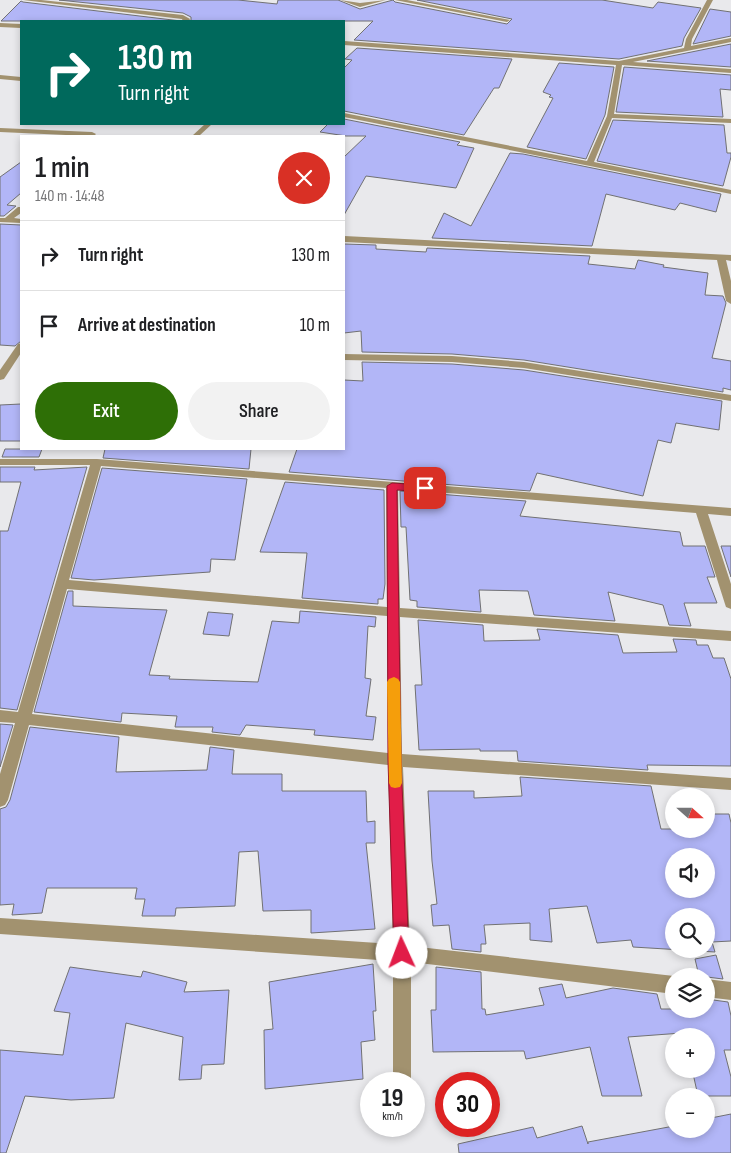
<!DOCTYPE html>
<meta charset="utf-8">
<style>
body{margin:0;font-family:"Sofia Sans Condensed",sans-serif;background:#f2f2f2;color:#202124;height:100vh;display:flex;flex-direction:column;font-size:19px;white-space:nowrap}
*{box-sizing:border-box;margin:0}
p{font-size:16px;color:#757577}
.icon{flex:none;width:28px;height:28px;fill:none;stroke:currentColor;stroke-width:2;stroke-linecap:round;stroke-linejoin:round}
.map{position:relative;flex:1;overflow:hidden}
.side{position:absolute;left:20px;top:135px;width:325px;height:315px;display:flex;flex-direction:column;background:#fff;border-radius:0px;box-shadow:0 2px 8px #0003}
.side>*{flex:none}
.banner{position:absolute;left:20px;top:20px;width:325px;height:105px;border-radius:0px;box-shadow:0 2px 8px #0003;background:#00695c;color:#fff;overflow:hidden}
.needle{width:32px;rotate:111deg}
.controls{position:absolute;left:665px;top:788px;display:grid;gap:10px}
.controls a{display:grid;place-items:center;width:50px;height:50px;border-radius:50%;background:#fff;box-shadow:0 2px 8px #0003;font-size:25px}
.speed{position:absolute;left:360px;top:1072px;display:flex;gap:10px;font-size:25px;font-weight:700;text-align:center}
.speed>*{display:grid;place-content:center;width:65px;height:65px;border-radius:50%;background:#fff;box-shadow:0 2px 8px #0003;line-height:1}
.speed small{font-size:12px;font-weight:400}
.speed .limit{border:8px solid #d22;background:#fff;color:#111}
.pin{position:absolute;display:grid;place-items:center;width:42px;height:42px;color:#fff;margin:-21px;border-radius:10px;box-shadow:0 2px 8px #0006}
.me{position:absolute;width:55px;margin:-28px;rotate:358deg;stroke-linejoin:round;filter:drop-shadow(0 0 4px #0008)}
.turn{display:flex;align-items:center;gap:18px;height:105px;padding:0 15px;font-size:22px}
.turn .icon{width:65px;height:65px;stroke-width:2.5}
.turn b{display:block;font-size:35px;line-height:42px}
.round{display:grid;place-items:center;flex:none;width:52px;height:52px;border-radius:26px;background:#f2f2f2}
.overview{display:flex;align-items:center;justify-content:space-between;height:85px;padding:0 15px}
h1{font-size:30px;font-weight:600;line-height:38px}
.cta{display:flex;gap:10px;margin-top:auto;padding:10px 15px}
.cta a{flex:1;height:58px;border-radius:30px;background:#2e6f06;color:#fff;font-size:20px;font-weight:600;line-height:58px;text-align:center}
.cta a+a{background:#f2f2f2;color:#202124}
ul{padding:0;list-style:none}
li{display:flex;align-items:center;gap:15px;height:70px;padding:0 15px;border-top:1px solid #e0e0e0}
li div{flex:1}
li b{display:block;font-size:19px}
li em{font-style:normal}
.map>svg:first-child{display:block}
.building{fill:#b2b6f7;stroke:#717173;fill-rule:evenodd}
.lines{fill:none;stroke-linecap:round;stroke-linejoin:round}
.minor{fill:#a2926f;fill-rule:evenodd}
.route{fill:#e11d48;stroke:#92132f}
.slow{fill:#f59e0b}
</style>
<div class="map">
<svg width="731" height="1153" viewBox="0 0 731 1153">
<rect width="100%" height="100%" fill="#e9e9ec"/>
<g class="building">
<path d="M 59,0 L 238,0 L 277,4 L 278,0 L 338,0 L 360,9 L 393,0 L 395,2 L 507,24 L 512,19 L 417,0 L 602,0 L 653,8 L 658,2 L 701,8 L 684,38 L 682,46 L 619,59 L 354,40 L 373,21 L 191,21 L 191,17 L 183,13 Z"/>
<path d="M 21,1 L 23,2 L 181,21 L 1,21 Z"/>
<path d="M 710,9 L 731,12 L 731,36 L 693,44 Z"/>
<path d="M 731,44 L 731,67 L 647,61 Z"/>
<path d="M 357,48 L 512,59 L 499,88 L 494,88 L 464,135 L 344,111 L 344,68 L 352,60 L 345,59 Z"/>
<path d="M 559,63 L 614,67 L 605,115 L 586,159 L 527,147 L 553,98 L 549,97 L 551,95 L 543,92 Z"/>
<path d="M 624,67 L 731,75 L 731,90 L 720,89 L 723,117 L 616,112 Z"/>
<path d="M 344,119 L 460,142 L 457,145 L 474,148 L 456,188 L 366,176 L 344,215 L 344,157 L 366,136 L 346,136 L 320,132 L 328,124 L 344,124 Z"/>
<path d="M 613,120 L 724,125 L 727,153 L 731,153 L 731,157 L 723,186 L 597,161 Z"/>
<path d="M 510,153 L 523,154 L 721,194 L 716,212 L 680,203 L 675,210 L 606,194 L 592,246 L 432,238 L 444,213 L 471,226 Z"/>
<path d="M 21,162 L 21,193 L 7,205 L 16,206 L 4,216 L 0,216 L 0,177 Z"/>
<path d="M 0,224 L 21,225 L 21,341 L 15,346 L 0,345 Z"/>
<path d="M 344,244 L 376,245 L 376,249 L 426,252 L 427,248 L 590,256 L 588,264 L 635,269 L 638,260 L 664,265 L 663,267 L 708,273 L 705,295 L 723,296 L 726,303 L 712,358 L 731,361 L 731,390 L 723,388 L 723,392 L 524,360 L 452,354 L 362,352 L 361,331 L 344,333 Z"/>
<path d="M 362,362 L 452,364 L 524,370 L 722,401 L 719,430 L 676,423 L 671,443 L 658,440 L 643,496 L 537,473 L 530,491 L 289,472 L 297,449 L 344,449 L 344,380 L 363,381 Z"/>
<path d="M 21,404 L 21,441 L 0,441 L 0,405 Z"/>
<path d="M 5,449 L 42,449 L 39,457 L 2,457 Z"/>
<path d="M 105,449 L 251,449 L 249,469 L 103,458 Z"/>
<path d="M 0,467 L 35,467 L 34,470 L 87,467 L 17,710 L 0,708 L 0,531 L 8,531 L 21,482 L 0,482 Z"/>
<path d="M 102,468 L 247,479 L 235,560 L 211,559 L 210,572 L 94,580 L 71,578 Z"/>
<path d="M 285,482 L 384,490 L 385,584 L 383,599 L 378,599 L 378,604 L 302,598 L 307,553 L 260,552 Z"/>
<path d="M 400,491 L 526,501 L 520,516 L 680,532 L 683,546 L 705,546 L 715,577 L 707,577 L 717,603 L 684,603 L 691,626 L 669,625 L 663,605 L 608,592 L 615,621 L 534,615 L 528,591 L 479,590 L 481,612 L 417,607 L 417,601 L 410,600 L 406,527 L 401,527 Z"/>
<path d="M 721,546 L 731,546 L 731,577 Z"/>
<path d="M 68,591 L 73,591 L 73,606 L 167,610 L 149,675 L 170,676 L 169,679 L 258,682 L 272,621 L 299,623 L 300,611 L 376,617 L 375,627 L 368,626 L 365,678 L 371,679 L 366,716 L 376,717 L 373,740 L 314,735 L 315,730 L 246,725 L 240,735 L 212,732 L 213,727 L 175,727 L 177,716 L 122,713 L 121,722 L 34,712 Z"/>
<path d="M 208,612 L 233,614 L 229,636 L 203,634 Z"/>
<path d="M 418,620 L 483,625 L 484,641 L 540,640 L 537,629 L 618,635 L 623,653 L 677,652 L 673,639 L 696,640 L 697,645 L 708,645 L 713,658 L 724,658 L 731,679 L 731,766 L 647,765 L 648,770 L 518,761 L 517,751 L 480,751 L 480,749 L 419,750 L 415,685 L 422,685 Z"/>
<path d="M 0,724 L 13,725 L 0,767 Z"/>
<path d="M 30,727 L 119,737 L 116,772 L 207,770 L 210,747 L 234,750 L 232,774 L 282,774 L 282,791 L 366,791 L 367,822 L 375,821 L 375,843 L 366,843 L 375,929 L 311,933 L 311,910 L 263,911 L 258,851 L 239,852 L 235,906 L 176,908 L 175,916 L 142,916 L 145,899 L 135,899 L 137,888 L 47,888 L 42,913 L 12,915 L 14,904 L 0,905 L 0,809 L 6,807 L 10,800 Z"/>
<path d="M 520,777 L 651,786 L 661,829 L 706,829 L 706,814 L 729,814 L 731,823 L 731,941 L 712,942 L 715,952 L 633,947 L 631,940 L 597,943 L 587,906 L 549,909 L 552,942 L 530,940 L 530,923 L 484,925 L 486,944 L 481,944 L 481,952 L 452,949 L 449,925 L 433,926 L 431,905 L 437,904 L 432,861 L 428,791 L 474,791 L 474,798 L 522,796 ZM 674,856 L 706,856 L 706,889 L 674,889 ZM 674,916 L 706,916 L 706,949 L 674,949 Z"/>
<path d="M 716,955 L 723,979 L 699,976 L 695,959 Z"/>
<path d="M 373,964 L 376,1011 L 373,1011 L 375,1040 L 361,1042 L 363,1079 L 265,1089 L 264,1030 L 273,1029 L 269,982 Z"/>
<path d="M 70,967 L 141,977 L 143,971 L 187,982 L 184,992 L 229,990 L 224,1064 L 202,1065 L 201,1079 L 179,1080 L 183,1037 L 126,1023 L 114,1098 L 71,1100 L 25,1096 L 6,1153 L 0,1153 L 0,1050 L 63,1055 L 70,1013 L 54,1011 Z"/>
<path d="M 436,967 L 481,972 L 482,1009 L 485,1009 L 486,1015 L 544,1005 L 539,988 L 562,984 L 566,998 L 613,988 L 657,994 L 661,1009 L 707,1009 L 706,999 L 728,1002 L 731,1016 L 731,1050 L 724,1050 L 731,1077 L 731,1096 L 698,1096 L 692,1069 L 706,1069 L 706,1036 L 682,1036 L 682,1033 L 628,1037 L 642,1096 L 602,1096 L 590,1047 L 526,1059 L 524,1051 L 433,1052 L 431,1010 L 436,1010 Z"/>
<path d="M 731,1114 L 731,1153 L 459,1153 L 458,1144 L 533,1127 L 537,1138 L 582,1126 L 588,1144 L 588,1142 L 674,1126 L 674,1129 L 706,1129 L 706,1119 Z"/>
</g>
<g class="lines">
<g class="minor">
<path d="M 23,0 L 41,0 L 183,15 L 190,19 L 189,21 L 183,21 L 182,19 Z"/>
<path d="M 340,0 L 360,3 L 386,0 L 360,7 Z"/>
<path d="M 395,0 L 407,0 L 510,20 L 507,22 Z"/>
<path d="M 707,0 L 713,0 L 692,39 L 691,46 L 731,38 L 731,42 L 633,62 L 731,69 L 731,73 L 622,65 L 614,114 L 731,119 L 731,123 L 612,118 L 594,162 L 731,190 L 731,194 L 344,117 L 344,113 L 587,161 L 607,116 L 616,65 L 344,45 L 344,41 L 619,61 L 684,48 L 686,39 Z"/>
<path d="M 0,23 L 21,24 L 21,28 L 0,27 Z"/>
<path d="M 0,75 L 21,77 L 21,81 L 0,79 Z"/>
<path d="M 205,124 L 212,124 L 199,136 L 192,136 Z"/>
<path d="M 0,128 L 92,132 L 96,134 L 94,136 L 88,136 L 0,132 Z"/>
<path d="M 18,207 L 21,207 L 21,213 L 14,218 L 21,219 L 21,223 L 0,222 L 0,218 L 5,218 Z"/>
<path d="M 344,236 L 731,255 L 731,261 L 726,260 L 731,281 L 731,304 L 726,301 L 717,260 L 344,242 Z"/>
<path d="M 21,343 L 21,353 L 4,379 L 0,380 L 0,370 L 18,344 Z"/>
<path d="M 344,354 L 452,356 L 524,362 L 731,395 L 731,401 L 524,368 L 452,362 L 344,360 Z"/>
<path d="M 0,459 L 97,459 L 731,508 L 731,516 L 708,514 L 731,584 L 731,609 L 726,607 L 725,604 L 696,513 L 398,489 L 400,608 L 731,631 L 731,641 L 400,617 L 402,754 L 731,778 L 731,790 L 403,767 L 410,946 L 674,976 L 674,994 L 411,962 L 411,1084 L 393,1084 L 393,961 L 0,934 L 0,918 L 393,944 L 388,765 L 29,725 L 8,800 L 5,805 L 0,807 L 0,774 L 15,723 L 0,722 L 0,710 L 18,712 L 90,465 L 0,465 ZM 101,466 L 386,488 L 387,607 L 69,580 ZM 67,589 L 387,616 L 388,753 L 32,714 Z"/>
<path d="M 706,979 L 731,982 L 731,1000 L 706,997 Z"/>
</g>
</g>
<path class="route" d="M 392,483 L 425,485 L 431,488 L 425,492 L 397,490 L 401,760 L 409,953 L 407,959 L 402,961 L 396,959 L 394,953 L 388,760 L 387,486 Z"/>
<path class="slow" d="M 394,677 L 398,679 L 400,682 L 402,783 L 400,787 L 395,788 L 391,787 L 389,783 L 387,682 L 389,679 Z"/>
</svg>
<div class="controls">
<a><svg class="needle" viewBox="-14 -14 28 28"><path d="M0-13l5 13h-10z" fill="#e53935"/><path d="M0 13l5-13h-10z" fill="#757577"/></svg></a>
<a><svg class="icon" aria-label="sound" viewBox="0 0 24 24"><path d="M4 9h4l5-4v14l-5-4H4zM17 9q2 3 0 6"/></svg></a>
<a><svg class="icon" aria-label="search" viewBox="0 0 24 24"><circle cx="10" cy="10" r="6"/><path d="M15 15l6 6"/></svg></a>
<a><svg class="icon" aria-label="layers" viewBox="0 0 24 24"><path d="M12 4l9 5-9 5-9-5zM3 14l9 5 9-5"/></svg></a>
<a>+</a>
<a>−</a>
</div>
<div class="speed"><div>19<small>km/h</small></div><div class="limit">30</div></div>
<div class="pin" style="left:425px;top:488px;background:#d93025"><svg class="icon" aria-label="arrive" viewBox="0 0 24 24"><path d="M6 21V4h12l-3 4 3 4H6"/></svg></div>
<svg class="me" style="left:402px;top:953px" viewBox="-20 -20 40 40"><circle r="19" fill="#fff"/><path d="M0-13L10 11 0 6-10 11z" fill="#e11d48"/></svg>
<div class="banner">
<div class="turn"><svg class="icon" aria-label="right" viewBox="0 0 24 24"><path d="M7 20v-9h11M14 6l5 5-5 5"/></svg><div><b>130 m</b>Turn right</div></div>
</div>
<section class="side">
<div class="overview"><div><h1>1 min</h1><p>140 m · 14:48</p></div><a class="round" style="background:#d93025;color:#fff"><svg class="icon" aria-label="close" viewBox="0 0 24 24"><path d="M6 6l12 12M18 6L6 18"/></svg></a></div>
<ul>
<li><svg class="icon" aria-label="right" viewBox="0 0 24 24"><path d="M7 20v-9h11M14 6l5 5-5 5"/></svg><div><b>Turn right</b></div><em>130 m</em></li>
<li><svg class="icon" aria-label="arrive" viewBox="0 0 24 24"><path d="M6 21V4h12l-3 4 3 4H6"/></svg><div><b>Arrive at destination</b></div><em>10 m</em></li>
</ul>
<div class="cta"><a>Exit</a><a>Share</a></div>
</section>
</div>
